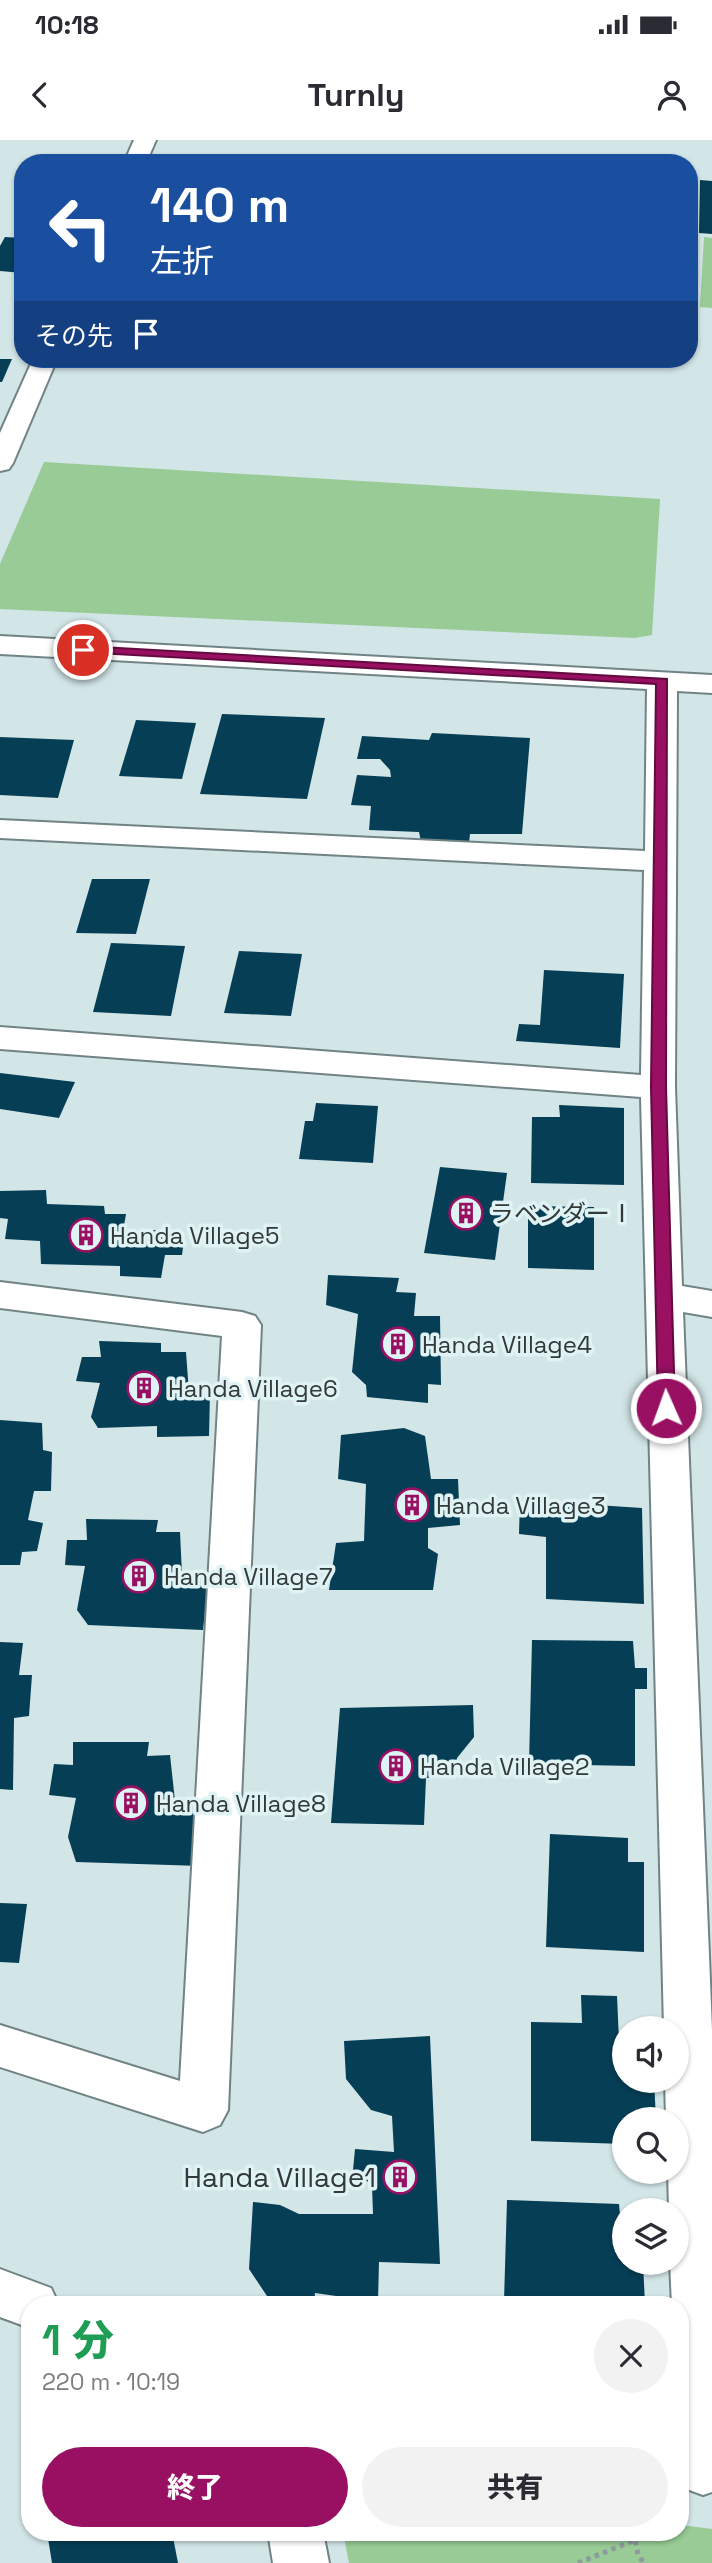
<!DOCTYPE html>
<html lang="ja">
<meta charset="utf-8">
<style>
body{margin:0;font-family:"Space Grotesk","Noto Sans JP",sans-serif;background:#f2f2f3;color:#2b2b33;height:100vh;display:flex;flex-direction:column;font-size:26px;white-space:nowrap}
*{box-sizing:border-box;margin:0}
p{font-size:23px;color:#7c7c81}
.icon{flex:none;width:38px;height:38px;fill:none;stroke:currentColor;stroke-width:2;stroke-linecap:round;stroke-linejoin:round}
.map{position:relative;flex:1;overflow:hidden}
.details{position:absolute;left:21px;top:2156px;width:668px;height:245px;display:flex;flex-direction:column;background:#fff;border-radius:28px;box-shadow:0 2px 5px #0004}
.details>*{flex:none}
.guide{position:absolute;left:14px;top:14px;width:684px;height:214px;border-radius:28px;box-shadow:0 2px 5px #0004;background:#1a4fa0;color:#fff;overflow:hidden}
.controls{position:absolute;left:612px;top:1876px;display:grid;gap:14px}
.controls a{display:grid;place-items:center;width:77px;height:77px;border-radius:50%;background:#fff;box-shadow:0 2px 5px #0004;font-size:35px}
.pin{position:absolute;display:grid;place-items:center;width:60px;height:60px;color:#fff;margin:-30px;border:4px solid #fff;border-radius:50%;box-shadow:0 2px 7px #0007}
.me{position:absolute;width:77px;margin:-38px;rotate:358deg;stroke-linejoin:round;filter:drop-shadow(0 0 5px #0008)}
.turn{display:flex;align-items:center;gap:24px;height:147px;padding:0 21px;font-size:32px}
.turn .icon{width:91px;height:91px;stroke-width:2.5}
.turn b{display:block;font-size:49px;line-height:60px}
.then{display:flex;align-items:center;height:66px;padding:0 21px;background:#0003;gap:14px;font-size:26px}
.round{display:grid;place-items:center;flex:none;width:74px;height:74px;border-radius:37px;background:#f2f2f3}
.headline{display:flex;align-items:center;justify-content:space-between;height:119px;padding:0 21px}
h1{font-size:42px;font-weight:800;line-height:52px;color:#1e9e55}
.primary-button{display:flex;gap:14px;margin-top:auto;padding:14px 21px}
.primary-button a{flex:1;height:80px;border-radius:42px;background:#991063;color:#fff;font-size:28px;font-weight:800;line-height:80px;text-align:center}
.primary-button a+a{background:#f2f2f3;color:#2b2b33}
.status{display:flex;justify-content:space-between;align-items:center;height:49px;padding:0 35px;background:#fff;direction:ltr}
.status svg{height:19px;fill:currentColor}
header{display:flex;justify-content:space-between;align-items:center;height:91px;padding:0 21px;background:#fff;font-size:32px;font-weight:800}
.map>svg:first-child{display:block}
.green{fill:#98cb96}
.building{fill:#063e55}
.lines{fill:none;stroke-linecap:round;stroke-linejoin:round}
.minor-casing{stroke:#718384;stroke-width:4}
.path{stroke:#8e9b9d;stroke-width:5;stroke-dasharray:4.5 4.5;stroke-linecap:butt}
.minor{fill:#fff;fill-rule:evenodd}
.route{fill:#991063;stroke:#630a40;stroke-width:2}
.labels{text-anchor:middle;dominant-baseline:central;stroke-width:7;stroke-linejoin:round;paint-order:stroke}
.poi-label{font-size:24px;fill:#32393a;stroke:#dff2f4;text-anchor:start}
.near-poi-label{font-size:28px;fill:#32393a;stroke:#dff2f4;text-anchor:end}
</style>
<div class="status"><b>10:18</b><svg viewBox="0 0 49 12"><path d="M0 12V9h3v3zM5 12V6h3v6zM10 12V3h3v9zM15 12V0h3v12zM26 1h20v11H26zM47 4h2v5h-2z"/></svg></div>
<header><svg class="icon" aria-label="back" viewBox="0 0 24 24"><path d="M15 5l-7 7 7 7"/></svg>Turnly<svg class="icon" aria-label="person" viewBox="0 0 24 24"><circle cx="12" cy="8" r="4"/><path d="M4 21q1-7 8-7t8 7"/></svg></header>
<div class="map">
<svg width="712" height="2423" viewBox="0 0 712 2423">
<rect width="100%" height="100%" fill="#d2e5e7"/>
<g class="green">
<path d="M 704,97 L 712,98 L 712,168 L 700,167 Z"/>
<path d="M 44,322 L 660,359 L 652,495 L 635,498 L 0,469 L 0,424 Z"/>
<path d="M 681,2385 L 712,2389 L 712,2423 L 349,2423 L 343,2392 L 681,2392 Z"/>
</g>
<g class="building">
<path d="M 700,40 L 712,41 L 712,94 L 699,93 Z"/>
<path d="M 5,97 L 23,98 L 23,133 L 0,131 L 0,106 Z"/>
<path d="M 0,219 L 12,219 L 2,242 L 0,242 Z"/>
<path d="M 222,574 L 325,578 L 307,659 L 200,654 Z"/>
<path d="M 136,580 L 196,583 L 182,639 L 119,636 Z"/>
<path d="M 432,593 L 530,598 L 522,694 L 470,694 L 469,703 L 421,702 L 419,692 L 369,690 L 371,666 L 351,665 L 357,635 L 391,637 L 390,630 L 380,619 L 357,619 L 362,596 L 429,600 Z"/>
<path d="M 0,597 L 74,600 L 58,658 L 0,655 Z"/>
<path d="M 92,739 L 150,739 L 136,794 L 76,793 Z"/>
<path d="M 111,803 L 185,806 L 171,876 L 93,872 Z"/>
<path d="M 239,811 L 302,814 L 291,876 L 224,873 Z"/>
<path d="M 544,830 L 624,834 L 620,908 L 516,901 L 519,884 L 540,885 Z"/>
<path d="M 0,933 L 75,942 L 59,978 L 0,969 Z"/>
<path d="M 316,963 L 378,966 L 373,1023 L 299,1019 L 305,981 L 313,981 Z"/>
<path d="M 559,965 L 624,968 L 624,1045 L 531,1043 L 532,977 L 560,977 Z"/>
<path d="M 440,1027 L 507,1033 L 495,1120 L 424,1113 Z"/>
<path d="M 46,1050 L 47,1064 L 104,1066 L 105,1074 L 126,1074 L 123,1091 L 167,1090 L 165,1099 L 184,1100 L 182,1115 L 165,1115 L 161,1138 L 120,1136 L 120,1126 L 41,1124 L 40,1101 L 5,1099 L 8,1079 L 0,1078 L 0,1051 Z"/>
<path d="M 528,1066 L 594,1067 L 594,1130 L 528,1128 Z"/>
<path d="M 328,1135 L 399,1138 L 396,1152 L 416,1153 L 414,1176 L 440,1176 L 441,1245 L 428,1244 L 428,1263 L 367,1257 L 366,1245 L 352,1232 L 358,1174 L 326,1165 Z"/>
<path d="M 99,1201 L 161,1203 L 161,1212 L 186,1212 L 189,1253 L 210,1253 L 209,1296 L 157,1297 L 157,1286 L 98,1288 L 91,1277 L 100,1243 L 76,1241 L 82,1217 L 101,1217 Z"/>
<path d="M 0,1280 L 42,1283 L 43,1310 L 52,1312 L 51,1351 L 34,1351 L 28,1380 L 43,1383 L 37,1411 L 22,1412 L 20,1425 L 0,1425 Z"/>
<path d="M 404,1288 L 425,1296 L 431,1339 L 458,1339 L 460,1385 L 428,1388 L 428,1408 L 438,1414 L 433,1450 L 329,1450 L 336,1403 L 364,1401 L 366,1344 L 338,1339 L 341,1295 Z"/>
<path d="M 520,1360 L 642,1368 L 644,1464 L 546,1459 L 546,1397 L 519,1394 Z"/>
<path d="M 86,1379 L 158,1380 L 156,1392 L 180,1392 L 182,1434 L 209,1438 L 203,1490 L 88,1485 L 77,1470 L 85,1426 L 65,1425 L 67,1400 L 87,1400 Z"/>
<path d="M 532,1500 L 633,1501 L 635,1528 L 647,1528 L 647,1549 L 635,1549 L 635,1626 L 529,1624 Z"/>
<path d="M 0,1502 L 23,1503 L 19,1535 L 32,1535 L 29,1576 L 14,1578 L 13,1650 L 0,1649 Z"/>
<path d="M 473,1565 L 474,1597 L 457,1618 L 456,1635 L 426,1638 L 424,1685 L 331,1683 L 340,1568 Z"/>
<path d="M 73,1602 L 149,1602 L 147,1616 L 170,1615 L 175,1661 L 198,1666 L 201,1726 L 76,1722 L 68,1697 L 76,1658 L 49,1655 L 54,1624 L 73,1625 Z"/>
<path d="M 550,1694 L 628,1698 L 628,1722 L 644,1722 L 644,1812 L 546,1807 Z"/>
<path d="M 0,1763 L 27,1764 L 19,1823 L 0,1822 Z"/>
<path d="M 581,1855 L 617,1856 L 619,1901 L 625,1901 L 625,1941 L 654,1941 L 656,1979 L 625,1979 L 625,2004 L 531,2001 L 531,1882 L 582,1883 Z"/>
<path d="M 430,1896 L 440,2124 L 379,2122 L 378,2162 L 315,2153 L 314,2165 L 273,2165 L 249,2129 L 253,2062 L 280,2065 L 299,2074 L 373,2074 L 372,2045 L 353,2030 L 355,2009 L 394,2012 L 392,1976 L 371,1970 L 346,1939 L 344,1901 Z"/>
<path d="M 507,2060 L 619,2064 L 621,2086 L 625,2086 L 625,2123 L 643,2123 L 645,2164 L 504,2161 Z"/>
<path d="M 47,2392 L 172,2392 L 178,2423 L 52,2423 Z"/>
</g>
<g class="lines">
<defs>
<g id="minor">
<path d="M 134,0 L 156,0 L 146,23 L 124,23 Z"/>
<path d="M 33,219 L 57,219 L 13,323 L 9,329 L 0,331 L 0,293 Z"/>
<path d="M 0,496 L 712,535 L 712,553 L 677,551 L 675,947 L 682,1146 L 712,1151 L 712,1177 L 683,1172 L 712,1890 L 712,2352 L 703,2355 L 684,2348 L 681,2340 L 681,2165 L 672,2165 L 670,2123 L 677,2123 L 677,2070 L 669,2070 L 668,2032 L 677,2032 L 677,1979 L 666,1979 L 665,1941 L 677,1941 L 677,1888 L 664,1888 L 641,957 L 0,909 L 0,887 L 641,935 L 644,730 L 0,698 L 0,680 L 645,711 L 647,549 L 0,514 Z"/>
<path d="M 0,1142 L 242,1172 L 255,1176 L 261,1185 L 228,1970 L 220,1985 L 203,1992 L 0,1927 L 0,1885 L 180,1941 L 222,1196 L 0,1168 Z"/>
<path d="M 0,2129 L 51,2148 L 59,2165 L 30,2165 L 30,2188 L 0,2177 Z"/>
<path d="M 268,2392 L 323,2392 L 329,2423 L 273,2423 Z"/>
</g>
</defs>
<use href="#minor" class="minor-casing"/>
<g class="path">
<path d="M 634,2392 L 638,2415 L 644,2423"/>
<path d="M 578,2423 L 635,2400"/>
</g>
<use href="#minor" class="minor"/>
</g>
<path class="route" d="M 83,506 L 667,539 L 666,947 L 675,1268 L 672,1272 L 666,1273 L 658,1268 L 651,947 L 656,544 L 79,512 L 77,510 Z"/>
<defs>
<symbol id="building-ring" viewBox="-11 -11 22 22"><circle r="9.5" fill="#dff2f4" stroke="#991063" stroke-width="1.5"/><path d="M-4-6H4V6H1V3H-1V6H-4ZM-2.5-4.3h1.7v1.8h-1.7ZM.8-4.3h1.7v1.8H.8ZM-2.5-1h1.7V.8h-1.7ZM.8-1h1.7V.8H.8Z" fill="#991063"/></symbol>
</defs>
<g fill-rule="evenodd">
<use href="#building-ring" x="447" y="1054" width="38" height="38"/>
<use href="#building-ring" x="67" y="1076" width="38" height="38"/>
<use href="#building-ring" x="379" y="1185" width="38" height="38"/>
<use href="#building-ring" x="125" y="1229" width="38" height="38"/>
<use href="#building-ring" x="393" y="1346" width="38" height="38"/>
<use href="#building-ring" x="120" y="1417" width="38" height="38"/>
<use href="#building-ring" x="377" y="1607" width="38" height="38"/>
<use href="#building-ring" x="112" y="1644" width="38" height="38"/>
<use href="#building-ring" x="381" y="2018" width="38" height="38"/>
</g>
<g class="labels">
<g class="poi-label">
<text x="490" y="1073">ラベンダーⅠ</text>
<text x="110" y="1095">Handa Village5</text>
<text x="422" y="1204">Handa Village4</text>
<text x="168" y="1248">Handa Village6</text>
<text x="436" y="1365">Handa Village3</text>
<text x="164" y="1436">Handa Village7</text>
<text x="420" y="1626">Handa Village2</text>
<text x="156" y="1663">Handa Village8</text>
</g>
<g class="near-poi-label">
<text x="376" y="2037">Handa Village1</text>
</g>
</g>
</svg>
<div class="controls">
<a><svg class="icon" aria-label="sound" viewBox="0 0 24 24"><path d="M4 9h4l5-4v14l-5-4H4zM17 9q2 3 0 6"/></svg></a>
<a><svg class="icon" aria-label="search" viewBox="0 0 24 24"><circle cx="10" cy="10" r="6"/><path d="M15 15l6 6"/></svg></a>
<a><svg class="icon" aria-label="layers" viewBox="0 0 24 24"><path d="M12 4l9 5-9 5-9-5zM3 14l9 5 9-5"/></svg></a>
</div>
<div class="pin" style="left:83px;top:510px;background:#d93025"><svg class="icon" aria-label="arrive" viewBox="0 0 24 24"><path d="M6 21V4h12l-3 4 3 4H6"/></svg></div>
<svg class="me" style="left:666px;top:1268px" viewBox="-20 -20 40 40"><circle r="17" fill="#991063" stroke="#fff" stroke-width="3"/><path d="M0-11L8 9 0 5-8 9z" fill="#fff"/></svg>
<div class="guide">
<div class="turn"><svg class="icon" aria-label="left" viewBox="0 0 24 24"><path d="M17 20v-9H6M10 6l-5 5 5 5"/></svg><div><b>140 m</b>左折</div></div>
<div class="then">その先<svg class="icon" aria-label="arrive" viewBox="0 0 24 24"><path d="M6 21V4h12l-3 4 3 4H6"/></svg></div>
</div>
<section class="details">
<div class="headline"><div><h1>1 分</h1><p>220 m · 10:19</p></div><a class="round"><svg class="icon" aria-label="close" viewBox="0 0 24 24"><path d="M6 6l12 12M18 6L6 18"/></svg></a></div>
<div class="primary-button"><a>終了</a><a>共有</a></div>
</section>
</div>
